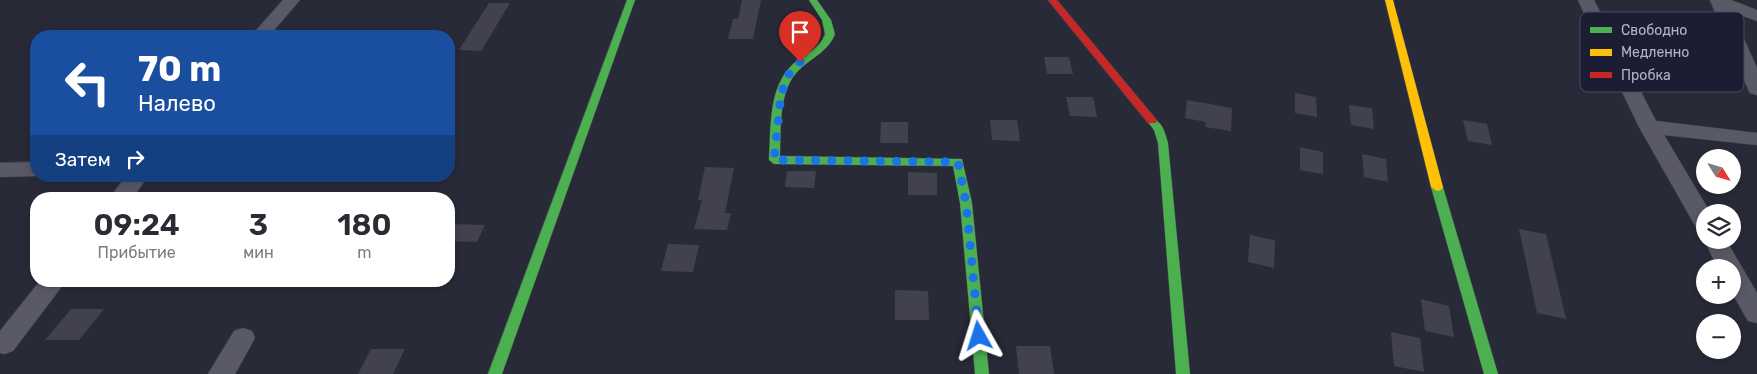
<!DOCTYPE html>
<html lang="ru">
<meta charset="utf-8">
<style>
body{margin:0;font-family:Rubik,sans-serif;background:#f2f2f3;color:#2b2b33;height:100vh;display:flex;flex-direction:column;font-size:19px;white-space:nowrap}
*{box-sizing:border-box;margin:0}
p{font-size:16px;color:#7c7c81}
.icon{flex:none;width:28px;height:28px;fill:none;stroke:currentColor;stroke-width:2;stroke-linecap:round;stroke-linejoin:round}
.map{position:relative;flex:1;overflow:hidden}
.details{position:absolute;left:30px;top:192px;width:425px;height:95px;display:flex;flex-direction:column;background:#fff;border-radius:20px;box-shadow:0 2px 8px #0003}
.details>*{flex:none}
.hud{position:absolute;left:30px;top:30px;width:425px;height:152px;border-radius:20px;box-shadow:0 2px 8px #0003;background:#1a4fa0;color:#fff;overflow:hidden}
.needle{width:32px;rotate:127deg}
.tools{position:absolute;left:1696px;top:149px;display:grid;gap:10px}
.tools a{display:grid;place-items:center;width:45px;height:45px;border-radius:50%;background:#fff;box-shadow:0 2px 8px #0003;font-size:25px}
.pin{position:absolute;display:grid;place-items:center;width:42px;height:42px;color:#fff;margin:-51px -21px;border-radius:50% 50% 50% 0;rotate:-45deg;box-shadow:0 0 5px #0007}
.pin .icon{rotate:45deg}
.me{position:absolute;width:55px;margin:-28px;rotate:354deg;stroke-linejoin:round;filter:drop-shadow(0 0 4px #0008)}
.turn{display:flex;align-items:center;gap:18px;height:105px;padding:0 25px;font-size:22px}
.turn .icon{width:65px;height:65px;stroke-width:2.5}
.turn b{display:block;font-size:35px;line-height:42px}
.then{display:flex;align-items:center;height:48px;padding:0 25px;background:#0003;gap:10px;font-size:19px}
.eta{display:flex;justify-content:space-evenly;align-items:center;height:85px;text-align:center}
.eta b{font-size:30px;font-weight:600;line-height:35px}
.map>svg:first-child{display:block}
.building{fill:#41424e}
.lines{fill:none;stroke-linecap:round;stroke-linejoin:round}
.street-casing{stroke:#454651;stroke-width:1}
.fast-casing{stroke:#454651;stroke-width:1}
.slow-casing{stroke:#454651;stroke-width:1}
.jam-casing{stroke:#454651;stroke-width:1}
.street{fill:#595a66;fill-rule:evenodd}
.fast{fill:#4caf50;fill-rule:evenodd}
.slow{fill:#ffc107;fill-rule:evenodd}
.jam{fill:#c62828;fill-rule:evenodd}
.route{stroke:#1a73e8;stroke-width:9;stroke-dasharray:0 16.2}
.key{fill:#1c1d33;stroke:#494a60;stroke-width:1}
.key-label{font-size:14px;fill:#b3b4c9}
</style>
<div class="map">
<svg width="1757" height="374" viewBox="0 0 1757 374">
<rect width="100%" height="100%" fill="#292a38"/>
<g class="building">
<path d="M 742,0 L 761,0 L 753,39 L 728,39 L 733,19 L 738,19 Z"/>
<path d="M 489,3 L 510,3 L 481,51 L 459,50 Z"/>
<path d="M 1044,57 L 1069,57 L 1073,74 L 1047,74 Z"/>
<path d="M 1295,93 L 1316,97 L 1317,117 L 1295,113 Z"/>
<path d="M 1066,97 L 1093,97 L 1097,117 L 1070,116 Z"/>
<path d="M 1187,100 L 1232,108 L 1231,131 L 1205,127 L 1206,122 L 1185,118 Z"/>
<path d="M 1349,105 L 1372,108 L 1374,129 L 1351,125 Z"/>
<path d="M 990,120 L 1017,120 L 1020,141 L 992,140 Z"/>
<path d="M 1463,120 L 1487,124 L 1492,145 L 1468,141 Z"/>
<path d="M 881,122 L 908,122 L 908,143 L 880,143 Z"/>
<path d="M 1300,147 L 1323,152 L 1323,174 L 1300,170 Z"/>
<path d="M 1362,154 L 1386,159 L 1388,182 L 1364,177 Z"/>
<path d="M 705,167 L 734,168 L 725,213 L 731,213 L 727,230 L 694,229 L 702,200 L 698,200 Z"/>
<path d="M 787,171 L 816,171 L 814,188 L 785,187 Z"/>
<path d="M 908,172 L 937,173 L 937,195 L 908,195 Z"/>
<path d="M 453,224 L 485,225 L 477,242 L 449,241 L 449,231 Z"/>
<path d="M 1519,229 L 1546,234 L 1566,319 L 1537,313 Z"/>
<path d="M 1250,235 L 1275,240 L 1274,268 L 1248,262 Z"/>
<path d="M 668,244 L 699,245 L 693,272 L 661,271 Z"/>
<path d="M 895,290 L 928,291 L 929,320 L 895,320 Z"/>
<path d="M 1421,299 L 1449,306 L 1454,337 L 1425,331 Z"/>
<path d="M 71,309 L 104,309 L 79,340 L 45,340 Z"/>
<path d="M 1391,332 L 1420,338 L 1424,372 L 1394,366 Z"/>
<path d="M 1016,346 L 1050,346 L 1054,374 L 1019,374 Z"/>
<path d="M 371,349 L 405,349 L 393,374 L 358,374 Z"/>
</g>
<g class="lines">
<defs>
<g id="street">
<path d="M 283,0 L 300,0 L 269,36 L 251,36 Z"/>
<path d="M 1578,0 L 1594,0 L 1656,121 L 1757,133 L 1757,145 L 1664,135 L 1710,212 L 1705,212 L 1705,231 L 1697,229 L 1639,127 Z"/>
<path d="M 1710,0 L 1731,0 L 1757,10 L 1757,21 L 1732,12 L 1757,68 L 1757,95 L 1750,93 L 1748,89 Z"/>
<path d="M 36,162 L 36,176 L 0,177 L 0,163 Z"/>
<path d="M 126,176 L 148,176 L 132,199 L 109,199 Z"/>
<path d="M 1705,238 L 1705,240 L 1726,240 L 1757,293 L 1757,323 L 1748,321 L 1732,293 L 1732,268 L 1718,268 L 1704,240 Z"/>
<path d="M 40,281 L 66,281 L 13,351 L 4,354 L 0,353 L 0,331 Z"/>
<path d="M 243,328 L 252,331 L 255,338 L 235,374 L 208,374 L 234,331 Z"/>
</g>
<g id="fast">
<path d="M 627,0 L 635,0 L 502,374 L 488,374 Z"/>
<path d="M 809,0 L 817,0 L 831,20 L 835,34 C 828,52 812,57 799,70 C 778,90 781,129 780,156 L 962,159 L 972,203 L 989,374 L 975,374 L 960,203 L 953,166 L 774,164 L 769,160 C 771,129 768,88 792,65 C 804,54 819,50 825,34 L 822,20 Z"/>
<path d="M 1152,118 C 1163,122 1165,133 1168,143 L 1190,374 L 1176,374 L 1158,143 L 1154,130 L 1147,121 Z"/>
<path d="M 1437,183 L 1443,187 L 1498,374 L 1484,374 L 1431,187 Z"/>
</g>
<path id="slow" d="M 1385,0 L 1393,0 L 1443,187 L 1441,190 L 1437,191 L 1431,187 Z"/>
<path id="jam" d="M 1048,0 L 1057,0 L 1156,119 L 1157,121 L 1156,123 L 1148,123 Z"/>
</defs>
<use href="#street" class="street-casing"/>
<use href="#fast" class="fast-casing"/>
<use href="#slow" class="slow-casing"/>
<use href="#jam" class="jam-casing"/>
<use href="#street" class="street"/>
<use href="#fast" class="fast"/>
<use href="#slow" class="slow"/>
<use href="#jam" class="jam"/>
</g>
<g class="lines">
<path class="route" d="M 800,62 L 789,74 L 781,94 L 774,160 L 958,162 L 966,203 L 979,336"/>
</g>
<rect x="1580" y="12" width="164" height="80" rx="8" class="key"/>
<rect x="1590" y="27" width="22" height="6" fill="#4caf50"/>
<rect x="1590" y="49" width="22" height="7" fill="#ffc107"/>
<rect x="1590" y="72" width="22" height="6" fill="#c62828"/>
<g class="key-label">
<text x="1621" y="35">Свободно</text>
<text x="1621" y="57">Медленно</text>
<text x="1621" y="80">Пробка</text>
</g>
</svg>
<div class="tools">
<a><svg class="needle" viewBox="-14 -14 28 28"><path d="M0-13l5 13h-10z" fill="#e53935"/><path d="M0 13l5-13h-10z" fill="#7c7c81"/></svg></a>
<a><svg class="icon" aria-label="layers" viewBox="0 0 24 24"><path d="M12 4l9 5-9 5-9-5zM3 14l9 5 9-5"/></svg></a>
<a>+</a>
<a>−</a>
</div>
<div class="pin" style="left:800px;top:62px;background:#d93025"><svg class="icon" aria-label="arrive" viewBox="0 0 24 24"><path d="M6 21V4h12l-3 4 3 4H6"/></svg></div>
<svg class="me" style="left:979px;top:336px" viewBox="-20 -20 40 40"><path d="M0-17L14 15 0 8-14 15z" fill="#1a73e8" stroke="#fff" stroke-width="4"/></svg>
<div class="hud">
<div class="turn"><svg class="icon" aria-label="left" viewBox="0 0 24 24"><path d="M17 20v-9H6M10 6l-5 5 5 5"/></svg><div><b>70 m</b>Налево</div></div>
<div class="then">Затем<svg class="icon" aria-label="right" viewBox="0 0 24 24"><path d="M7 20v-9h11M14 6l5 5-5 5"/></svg></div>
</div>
<section class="details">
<div class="eta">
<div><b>09:24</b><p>Прибытие</p></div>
<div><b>3</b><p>мин</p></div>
<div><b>180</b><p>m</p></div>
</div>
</section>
</div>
